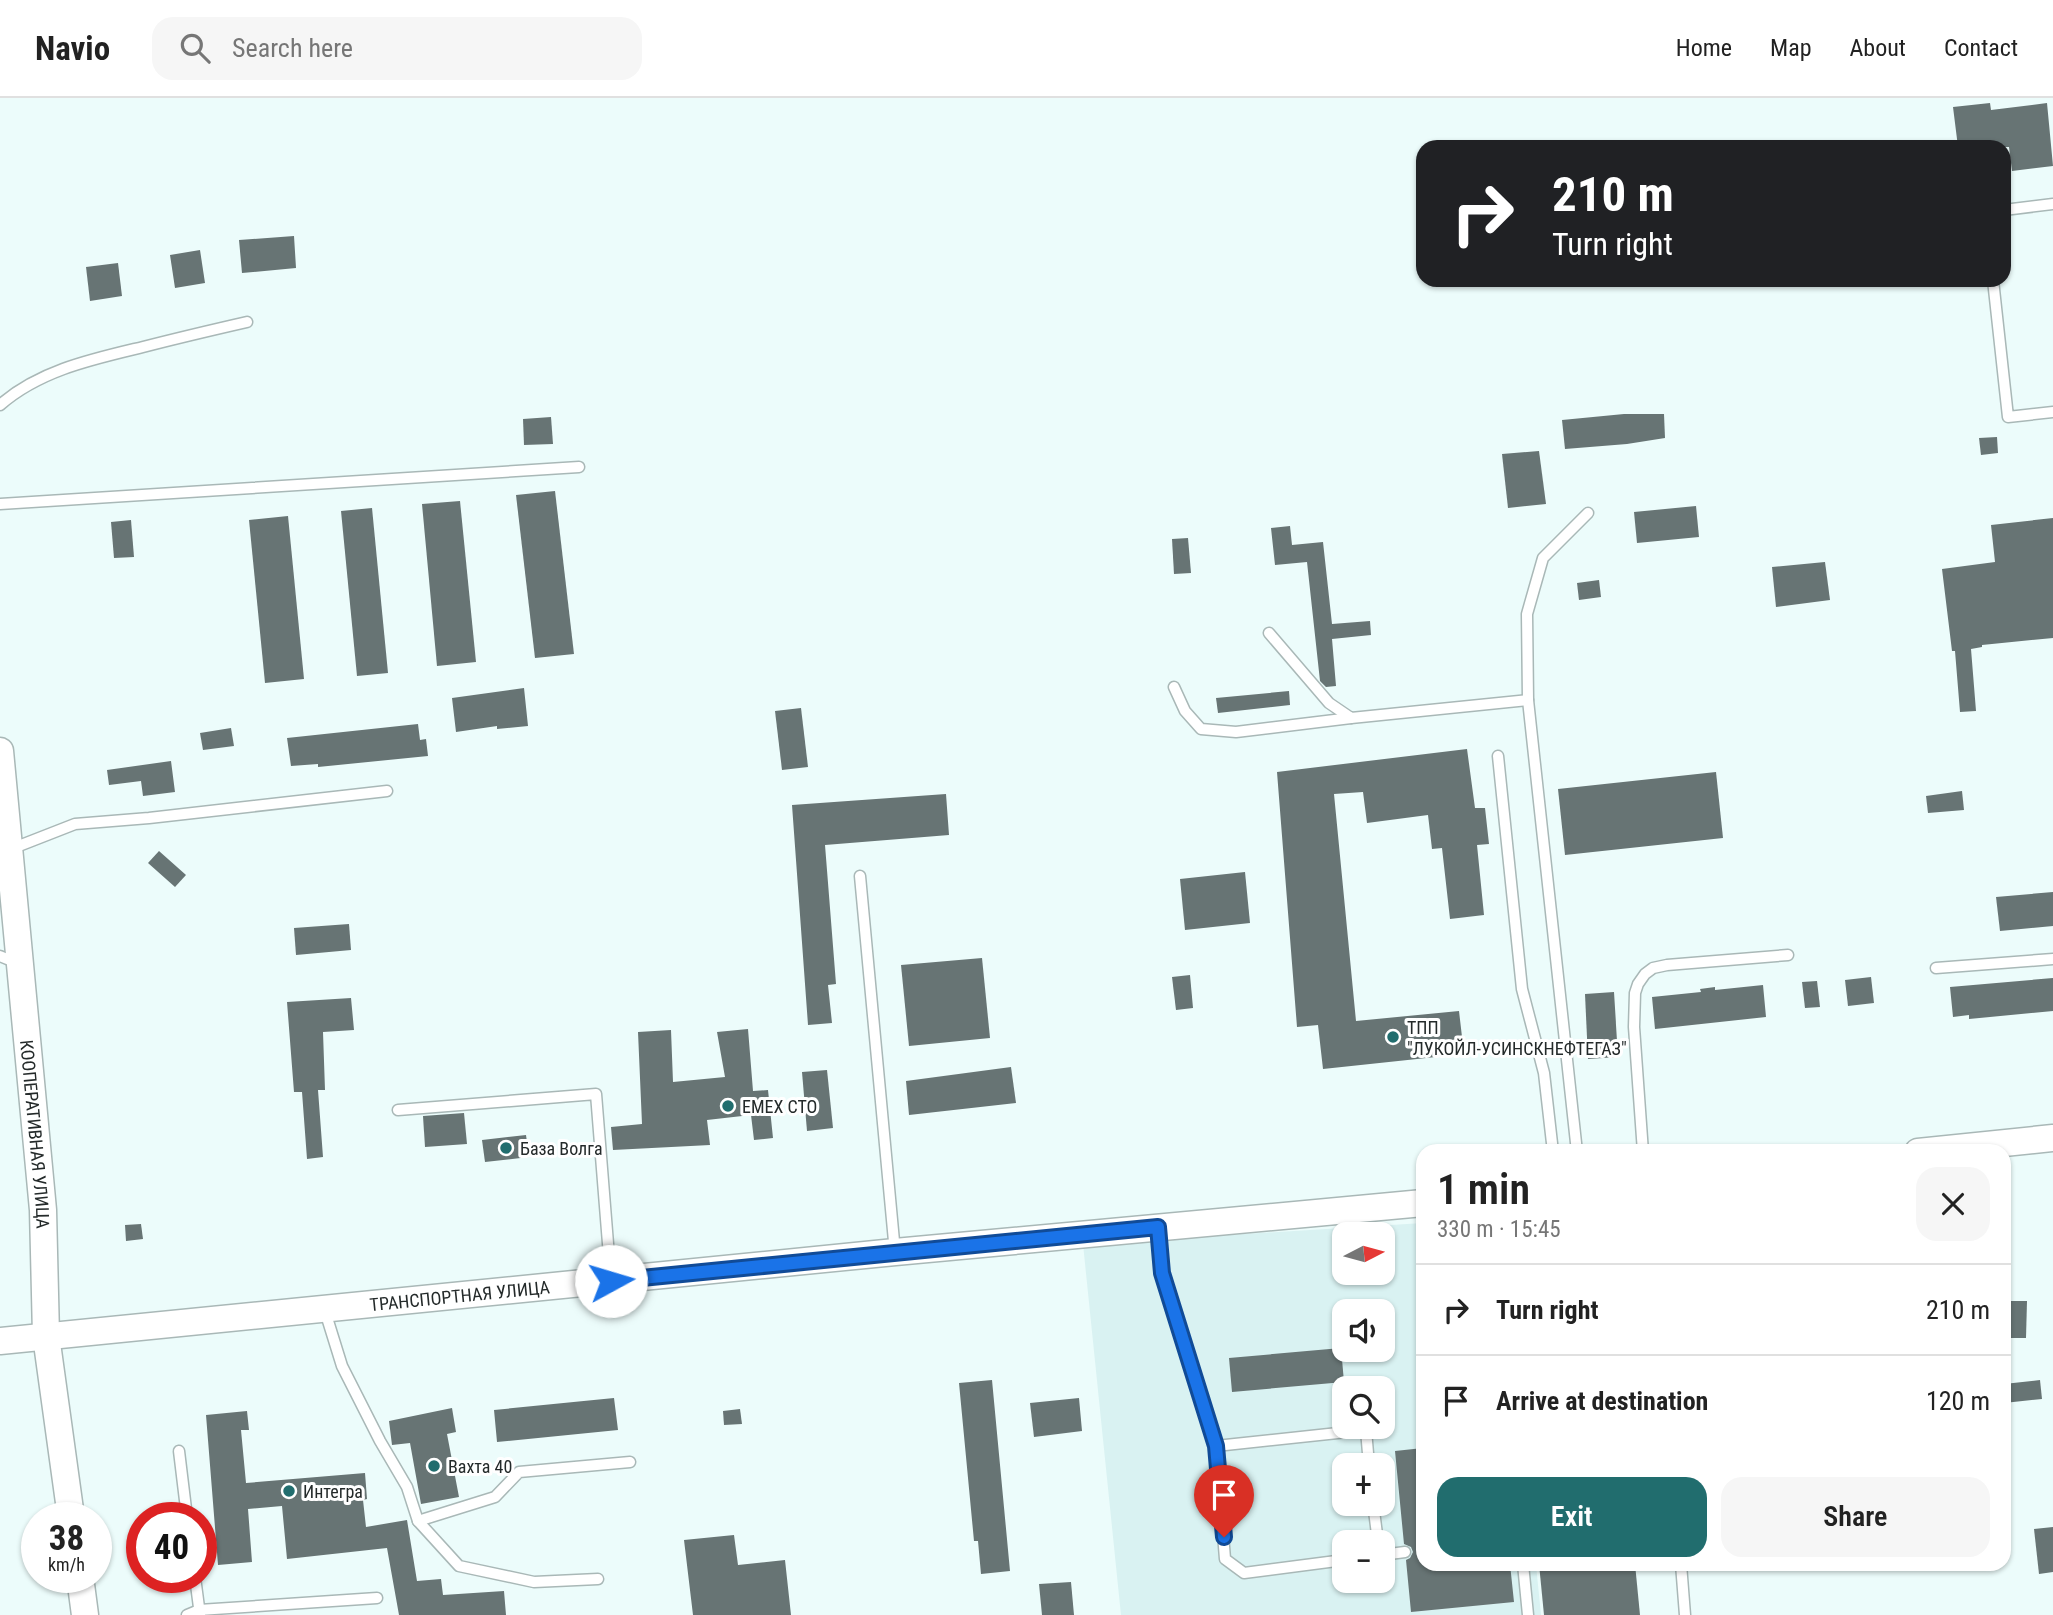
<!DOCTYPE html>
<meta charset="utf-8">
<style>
body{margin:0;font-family:"Roboto Condensed",sans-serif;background:#f6f6f6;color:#222;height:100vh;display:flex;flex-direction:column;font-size:26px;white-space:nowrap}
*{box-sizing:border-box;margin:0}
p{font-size:23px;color:#767676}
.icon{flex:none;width:38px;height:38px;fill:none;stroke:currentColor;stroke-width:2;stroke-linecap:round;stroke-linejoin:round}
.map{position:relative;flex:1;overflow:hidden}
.panel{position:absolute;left:1416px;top:1046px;width:595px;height:427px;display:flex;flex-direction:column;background:#fff;border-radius:21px;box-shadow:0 2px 5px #0004}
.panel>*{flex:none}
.hud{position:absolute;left:1416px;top:42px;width:595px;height:147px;border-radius:21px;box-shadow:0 2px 5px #0004;background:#202124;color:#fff;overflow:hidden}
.needle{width:46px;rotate:84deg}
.fabs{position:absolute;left:1332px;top:1124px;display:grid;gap:14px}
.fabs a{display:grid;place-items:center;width:63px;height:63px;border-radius:14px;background:#fff;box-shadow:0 2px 5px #0004;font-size:35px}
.speed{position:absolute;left:21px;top:1404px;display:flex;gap:14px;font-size:35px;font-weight:700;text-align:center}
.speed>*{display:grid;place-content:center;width:91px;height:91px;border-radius:50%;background:#fff;box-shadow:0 2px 5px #0004;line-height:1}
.speed small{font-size:18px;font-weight:400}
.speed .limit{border:10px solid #d22;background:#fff;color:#111}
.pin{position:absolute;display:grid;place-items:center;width:60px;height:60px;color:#fff;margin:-72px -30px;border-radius:50% 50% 50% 0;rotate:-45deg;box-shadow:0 0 7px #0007}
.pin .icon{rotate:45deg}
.me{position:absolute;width:77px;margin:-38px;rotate:84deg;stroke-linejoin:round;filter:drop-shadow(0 0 5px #0008)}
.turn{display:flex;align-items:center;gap:24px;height:147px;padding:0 21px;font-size:32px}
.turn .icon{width:91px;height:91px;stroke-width:2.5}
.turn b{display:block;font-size:49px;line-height:60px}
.round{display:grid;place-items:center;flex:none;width:74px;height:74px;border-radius:21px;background:#f6f6f6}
.headline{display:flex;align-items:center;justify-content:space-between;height:119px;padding:0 21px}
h1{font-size:42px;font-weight:600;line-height:52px}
.primary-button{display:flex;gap:14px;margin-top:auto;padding:14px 21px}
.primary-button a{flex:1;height:80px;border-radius:21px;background:#216d6e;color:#fff;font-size:28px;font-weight:600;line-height:80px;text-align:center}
.primary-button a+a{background:#f6f6f6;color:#222}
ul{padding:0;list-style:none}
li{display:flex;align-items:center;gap:21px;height:91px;padding:0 21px;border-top:2px solid #e0e0e0}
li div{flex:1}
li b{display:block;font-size:26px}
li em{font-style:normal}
header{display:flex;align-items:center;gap:42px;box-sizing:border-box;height:98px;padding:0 35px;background:#fff;border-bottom:2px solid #e0e0e0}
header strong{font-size:33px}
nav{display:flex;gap:38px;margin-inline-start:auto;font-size:24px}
.search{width:490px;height:63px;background:#f6f6f6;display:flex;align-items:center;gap:18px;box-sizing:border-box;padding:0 24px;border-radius:21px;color:#767676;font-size:26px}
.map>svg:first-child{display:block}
.built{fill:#d9f2f2;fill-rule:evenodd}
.building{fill:#677474}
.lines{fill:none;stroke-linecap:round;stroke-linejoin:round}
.service-casing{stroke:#a9b8b7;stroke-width:13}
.tertiary-casing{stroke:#a9b8b7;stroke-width:29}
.service{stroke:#fff;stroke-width:10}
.tertiary{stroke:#fff;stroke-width:26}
.route-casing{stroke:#114b97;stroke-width:18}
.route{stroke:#1a73e8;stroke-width:12}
.poi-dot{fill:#216d6e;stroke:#fff;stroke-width:2.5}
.labels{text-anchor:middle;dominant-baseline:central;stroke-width:6;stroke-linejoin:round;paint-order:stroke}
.poi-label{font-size:18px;fill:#242a2a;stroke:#fff;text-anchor:start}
.street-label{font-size:18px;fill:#242a2a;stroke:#fff}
</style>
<header>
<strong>Navio</strong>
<div class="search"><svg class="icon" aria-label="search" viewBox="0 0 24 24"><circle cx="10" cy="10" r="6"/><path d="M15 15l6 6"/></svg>Search here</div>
<nav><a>Home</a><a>Map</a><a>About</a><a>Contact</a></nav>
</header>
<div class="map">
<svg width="2053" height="1517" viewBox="0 0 2053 1517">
<rect width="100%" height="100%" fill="#ecfcfb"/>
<path class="built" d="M 1423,1125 L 1423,1466 L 1536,1467 L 1541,1517 L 1121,1517 L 1083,1146 ZM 1344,1136 L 1382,1136 L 1382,1174 L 1344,1174 ZM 1344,1213 L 1382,1213 L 1382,1251 L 1344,1251 ZM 1344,1290 L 1382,1290 L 1382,1328 L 1344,1328 ZM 1344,1367 L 1382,1367 L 1382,1405 L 1344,1405 ZM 1344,1444 L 1382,1444 L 1382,1482 L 1344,1482 Z"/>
<g class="building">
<path d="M 1990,5 L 1991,12 L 2047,5 L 2053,68 L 2012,73 L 2009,49 L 1958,49 L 1953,9 Z"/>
<path d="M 294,138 L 296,170 L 242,175 L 239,142 Z"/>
<path d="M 200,152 L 205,185 L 175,190 L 170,157 Z"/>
<path d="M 118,165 L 122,198 L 90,203 L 86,169 Z"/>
<path d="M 1624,316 L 1664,316 L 1665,340 L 1627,346 L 1565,351 L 1562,322 Z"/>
<path d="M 551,319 L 553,346 L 524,347 L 523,321 Z"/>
<path d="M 1997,339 L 1998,355 L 1981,357 L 1979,340 Z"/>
<path d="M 1539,353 L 1546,406 L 1508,410 L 1502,356 Z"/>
<path d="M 555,393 L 574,556 L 535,560 L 516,397 Z"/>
<path d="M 460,403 L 476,564 L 437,568 L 422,406 Z"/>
<path d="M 1696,408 L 1699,439 L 1637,445 L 1634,414 Z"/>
<path d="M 372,410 L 388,575 L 357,578 L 341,413 Z"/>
<path d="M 288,418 L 304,581 L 265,585 L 249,422 Z"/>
<path d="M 2053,420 L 2053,540 L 1982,547 L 1982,549 L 1971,551 L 1976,613 L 1960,614 L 1955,553 L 1952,553 L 1942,471 L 1995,464 L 1991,427 Z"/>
<path d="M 131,422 L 134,459 L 114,460 L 111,424 Z"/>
<path d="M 1290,428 L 1292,447 L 1323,444 L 1332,526 L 1370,523 L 1371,537 L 1332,541 L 1336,588 L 1326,589 L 1320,583 L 1307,464 L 1275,467 L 1271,430 Z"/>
<path d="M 1188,440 L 1191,475 L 1174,476 L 1172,441 Z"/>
<path d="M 1825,464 L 1830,502 L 1776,509 L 1772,469 Z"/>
<path d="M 1599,482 L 1601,499 L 1579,502 L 1577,485 Z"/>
<path d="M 524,590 L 528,628 L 497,631 L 497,628 L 456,634 L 452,600 Z"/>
<path d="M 1289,593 L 1290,607 L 1218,615 L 1216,600 Z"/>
<path d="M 801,610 L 808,669 L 782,672 L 775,613 Z"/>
<path d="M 418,626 L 420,642 L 426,641 L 428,658 L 318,669 L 318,666 L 291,668 L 287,640 Z"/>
<path d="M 231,630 L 234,648 L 203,652 L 200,635 Z"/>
<path d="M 1467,651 L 1475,710 L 1485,710 L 1489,746 L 1477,747 L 1484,817 L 1450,821 L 1442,750 L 1432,751 L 1428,717 L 1367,725 L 1363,694 L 1334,696 L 1356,923 L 1459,913 L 1464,956 L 1323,971 L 1318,927 L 1297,929 L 1277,674 Z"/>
<path d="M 171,663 L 175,694 L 143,698 L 141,683 L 109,687 L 107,672 Z"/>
<path d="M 1716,674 L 1723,740 L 1565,757 L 1558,691 Z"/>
<path d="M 1962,693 L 1964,712 L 1928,715 L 1926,698 Z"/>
<path d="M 946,696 L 949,737 L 825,747 L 836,886 L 828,887 L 832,925 L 808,927 L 792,707 Z"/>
<path d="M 159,753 L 186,777 L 175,789 L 148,765 Z"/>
<path d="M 1245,774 L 1250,825 L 1185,832 L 1180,781 Z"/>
<path d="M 2053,794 L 2053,828 L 2000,833 L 1996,799 Z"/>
<path d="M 349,826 L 351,852 L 296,857 L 294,830 Z"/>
<path d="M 982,860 L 990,940 L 909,948 L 901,867 Z"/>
<path d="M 1190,877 L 1193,910 L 1176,912 L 1172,879 Z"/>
<path d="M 1871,879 L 1874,905 L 1848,908 L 1845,882 Z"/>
<path d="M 2053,880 L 2053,913 L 1969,921 L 1969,917 L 1953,919 L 1950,889 Z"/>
<path d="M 1817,883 L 1820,909 L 1805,910 L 1802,884 Z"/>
<path d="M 1763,887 L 1766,919 L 1655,931 L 1652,899 L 1701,894 L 1700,891 L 1715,889 L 1715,892 Z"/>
<path d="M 1614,894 L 1618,959 L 1588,961 L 1585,896 Z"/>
<path d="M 351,900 L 354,932 L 323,934 L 325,992 L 318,992 L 323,1059 L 307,1061 L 302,994 L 294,994 L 287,904 Z"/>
<path d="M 748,931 L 753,993 L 768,992 L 773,1040 L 754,1042 L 751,1017 L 707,1022 L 710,1047 L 613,1052 L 611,1029 L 642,1026 L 638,934 L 671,932 L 673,984 L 725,979 L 717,934 Z"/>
<path d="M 1011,969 L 1016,1005 L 909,1017 L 906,983 Z"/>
<path d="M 827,972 L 833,1030 L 807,1033 L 802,974 Z"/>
<path d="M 464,1015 L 467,1046 L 425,1049 L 423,1018 Z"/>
<path d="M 526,1037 L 529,1059 L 485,1064 L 482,1042 Z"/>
<path d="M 141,1126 L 143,1141 L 126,1143 L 125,1127 Z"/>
<path d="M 2004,1203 L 2027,1203 L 2026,1240 L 2004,1240 Z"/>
<path d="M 1341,1250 L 1344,1284 L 1232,1294 L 1229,1260 Z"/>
<path d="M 992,1282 L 1010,1473 L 981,1476 L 978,1443 L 974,1443 L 959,1285 Z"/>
<path d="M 2040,1282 L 2042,1301 L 2004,1305 L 2004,1286 Z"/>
<path d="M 614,1300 L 618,1332 L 497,1344 L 494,1312 Z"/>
<path d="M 1079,1300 L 1082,1333 L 1034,1339 L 1030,1305 Z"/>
<path d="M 452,1310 L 456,1334 L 447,1336 L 459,1399 L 421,1406 L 410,1345 L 392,1347 L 389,1323 Z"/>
<path d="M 740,1311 L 742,1326 L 724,1327 L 723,1313 Z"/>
<path d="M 247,1313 L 249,1332 L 241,1332 L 246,1385 L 365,1375 L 367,1401 L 363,1402 L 366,1429 L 407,1422 L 417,1483 L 441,1481 L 443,1497 L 504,1493 L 506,1517 L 399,1517 L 387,1450 L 287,1461 L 282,1408 L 248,1411 L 252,1464 L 218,1467 L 206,1317 Z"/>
<path d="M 1423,1350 L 1423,1466 L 1510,1466 L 1514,1504 L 1411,1514 L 1406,1462 L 1410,1460 L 1413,1454 L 1411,1449 L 1404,1446 L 1395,1353 Z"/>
<path d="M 2053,1429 L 2053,1474 L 2039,1476 L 2034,1431 Z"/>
<path d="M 734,1437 L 738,1467 L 785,1462 L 791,1517 L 693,1517 L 684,1442 Z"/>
<path d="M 1539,1466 L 1635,1466 L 1640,1517 L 1544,1517 Z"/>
<path d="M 1071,1484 L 1074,1517 L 1042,1517 L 1039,1486 Z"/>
</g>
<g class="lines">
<defs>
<g id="service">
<path d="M 2004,112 L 2053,106"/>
<path d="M 1993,182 L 2008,319 L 2053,314"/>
<path d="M 0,307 C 40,272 93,261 143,249 C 178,240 212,232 247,224"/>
<path d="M 0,406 L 579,369"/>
<path d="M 1269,535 L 1329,605 L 1351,620 L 1528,602"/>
<path d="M 1174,589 L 1185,613 L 1201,631 L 1236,634 L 1351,620"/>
<path d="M 1498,658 L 1522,891 L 1544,975 L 1553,1054"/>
<path d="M 11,751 L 75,726 L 149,720 L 387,693"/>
<path d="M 860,778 L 895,1154"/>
<path d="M 0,858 L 17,865"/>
<path d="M 1936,870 L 2053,861"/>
<path d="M 398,1012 L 596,996 L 611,1183"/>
<path d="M 1577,1054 L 1528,602 L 1527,516 L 1543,460 L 1588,415"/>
<path d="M 1643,1054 L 1634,929 L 1635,895 L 1638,886 L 1645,876 L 1653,870 L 1667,867 L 1788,857"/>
<path d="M 1158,1129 L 1162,1175 L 1216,1348 L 1225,1461 L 1244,1475 L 1344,1462"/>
<path d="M 324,1210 L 342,1268 L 380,1343 L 407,1389 L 418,1423 L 459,1468 L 534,1484 L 598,1481"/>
<path d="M 1216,1348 L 1366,1332 L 1369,1367"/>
<path d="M 179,1353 L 187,1419"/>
<path d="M 1373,1405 L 1378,1444"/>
<path d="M 418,1423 L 495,1399 L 519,1374 L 630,1364"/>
<path d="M 1382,1457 L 1405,1454"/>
<path d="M 1523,1466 L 1528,1517"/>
<path d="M 1681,1466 L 1685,1517"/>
<path d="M 195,1479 L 200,1517"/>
<path d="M 187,1517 L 199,1512 L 377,1500"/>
</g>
<g id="tertiary">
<path id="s1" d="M 0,653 L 43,1112 L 46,1238 L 71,1419"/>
<path d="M 1918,1054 L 2053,1040"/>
<path id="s2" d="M 0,1243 L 895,1154 L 1423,1105"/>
<path d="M 80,1479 L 85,1517"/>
</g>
</defs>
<use href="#service" class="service-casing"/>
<use href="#tertiary" class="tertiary-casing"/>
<use href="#service" class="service"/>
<use href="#tertiary" class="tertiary"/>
</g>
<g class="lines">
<defs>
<path id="route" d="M 611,1183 L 1158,1129 L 1162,1175 L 1216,1348 L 1224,1439"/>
</defs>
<use href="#route" class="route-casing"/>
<use href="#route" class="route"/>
</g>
<g class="poi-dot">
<circle cx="1393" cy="939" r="7"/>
<circle cx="728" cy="1008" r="7"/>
<circle cx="506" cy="1050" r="7"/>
<circle cx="434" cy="1368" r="7"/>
<circle cx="289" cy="1393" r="7"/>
</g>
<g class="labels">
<g class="poi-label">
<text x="1407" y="929">ТПП<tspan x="1407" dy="21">"ЛУКОЙЛ-УСИНСКНЕФТЕГАЗ"</tspan></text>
<text x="742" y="1008">EMEX СТО</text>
<text x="520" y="1050">База Волга</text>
<text x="448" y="1368">Вахта 40</text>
<text x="303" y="1393">Интегра</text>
</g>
<g class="street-label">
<text stroke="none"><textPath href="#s1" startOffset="385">КООПЕРАТИВНАЯ УЛИЦА</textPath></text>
<text stroke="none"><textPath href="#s2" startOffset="462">ТРАНСПОРТНАЯ УЛИЦА</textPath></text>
</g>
</g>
</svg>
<div class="fabs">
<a><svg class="needle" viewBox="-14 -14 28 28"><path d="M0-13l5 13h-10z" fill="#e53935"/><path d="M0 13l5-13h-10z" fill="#767676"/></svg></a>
<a><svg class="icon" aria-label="sound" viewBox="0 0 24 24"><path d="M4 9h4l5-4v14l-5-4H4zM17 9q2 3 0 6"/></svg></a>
<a><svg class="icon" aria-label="search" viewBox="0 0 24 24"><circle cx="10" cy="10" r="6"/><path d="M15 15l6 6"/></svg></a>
<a>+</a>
<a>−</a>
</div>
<div class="speed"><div>38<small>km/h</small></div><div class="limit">40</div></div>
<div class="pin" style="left:1224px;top:1439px;background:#d93025"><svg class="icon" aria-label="arrive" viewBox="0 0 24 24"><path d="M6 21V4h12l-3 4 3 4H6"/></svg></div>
<svg class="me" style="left:611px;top:1183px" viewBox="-20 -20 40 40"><circle r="19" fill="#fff"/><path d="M0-13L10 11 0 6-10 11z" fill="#1a73e8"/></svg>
<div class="hud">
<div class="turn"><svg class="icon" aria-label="right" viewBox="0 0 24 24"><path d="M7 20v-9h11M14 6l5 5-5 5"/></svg><div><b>210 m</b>Turn right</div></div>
</div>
<section class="panel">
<div class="headline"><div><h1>1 min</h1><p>330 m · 15:45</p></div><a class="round"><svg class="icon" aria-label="close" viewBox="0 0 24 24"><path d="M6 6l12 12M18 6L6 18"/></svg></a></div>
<ul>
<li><svg class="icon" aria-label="right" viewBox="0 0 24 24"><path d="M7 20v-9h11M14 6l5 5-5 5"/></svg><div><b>Turn right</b></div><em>210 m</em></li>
<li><svg class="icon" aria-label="arrive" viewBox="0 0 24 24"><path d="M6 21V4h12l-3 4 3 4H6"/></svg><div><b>Arrive at destination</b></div><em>120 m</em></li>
</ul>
<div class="primary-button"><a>Exit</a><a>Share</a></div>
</section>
</div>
